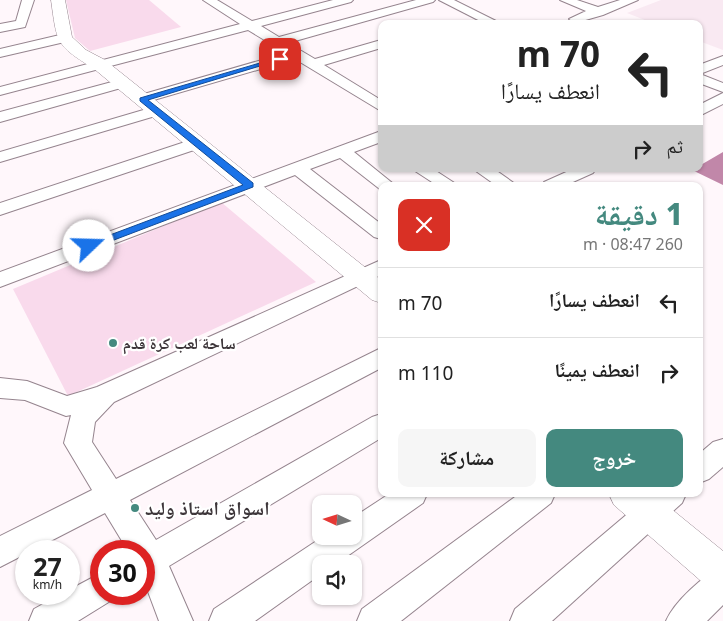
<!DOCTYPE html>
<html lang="ar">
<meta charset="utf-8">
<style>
body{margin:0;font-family:"Noto Sans","Noto Naskh Arabic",sans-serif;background:#f6f6f6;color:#222;direction:rtl;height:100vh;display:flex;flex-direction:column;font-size:19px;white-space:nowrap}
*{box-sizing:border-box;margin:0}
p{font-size:16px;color:#767676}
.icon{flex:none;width:28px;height:28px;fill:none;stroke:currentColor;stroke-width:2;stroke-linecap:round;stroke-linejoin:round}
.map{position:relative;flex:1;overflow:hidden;direction:ltr}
.panel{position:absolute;left:378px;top:182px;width:325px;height:315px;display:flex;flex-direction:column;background:#fff;border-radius:10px;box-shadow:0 1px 4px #0004;direction:rtl}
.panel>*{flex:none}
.hud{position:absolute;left:378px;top:20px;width:325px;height:152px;border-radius:10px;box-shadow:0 1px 4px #0004;direction:rtl;background:#fff;color:#222;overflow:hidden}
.needle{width:32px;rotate:274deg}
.tools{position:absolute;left:312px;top:495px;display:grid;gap:10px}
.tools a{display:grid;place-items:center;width:50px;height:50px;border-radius:10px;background:#fff;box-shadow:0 1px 4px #0004;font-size:25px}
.speed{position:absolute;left:15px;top:540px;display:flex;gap:10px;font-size:25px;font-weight:700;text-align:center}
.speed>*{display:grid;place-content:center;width:65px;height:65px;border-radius:50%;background:#fff;box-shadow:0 1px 4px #0004;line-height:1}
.speed small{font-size:12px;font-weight:400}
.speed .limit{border:8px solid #d22;background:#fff;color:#111}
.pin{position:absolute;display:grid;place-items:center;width:42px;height:42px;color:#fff;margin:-21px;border-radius:10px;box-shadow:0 2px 8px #0006}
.me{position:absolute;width:55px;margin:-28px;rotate:69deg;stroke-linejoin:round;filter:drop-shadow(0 0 4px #0008)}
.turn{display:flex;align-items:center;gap:18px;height:105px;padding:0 20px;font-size:22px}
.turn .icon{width:65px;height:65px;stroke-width:2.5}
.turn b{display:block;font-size:35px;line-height:42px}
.then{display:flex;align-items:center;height:48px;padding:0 20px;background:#0003;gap:10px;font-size:19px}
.round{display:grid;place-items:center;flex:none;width:52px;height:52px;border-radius:10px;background:#f6f6f6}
.headline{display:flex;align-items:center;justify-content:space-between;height:85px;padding:0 20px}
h1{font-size:30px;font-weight:800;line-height:38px;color:#44897f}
.cta{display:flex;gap:10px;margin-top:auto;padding:10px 20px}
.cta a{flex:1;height:58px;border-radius:10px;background:#44897f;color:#fff;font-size:20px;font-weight:800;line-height:58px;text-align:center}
.cta a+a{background:#f6f6f6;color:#222}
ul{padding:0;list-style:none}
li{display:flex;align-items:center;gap:15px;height:70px;padding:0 20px;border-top:1px solid #e0e0e0}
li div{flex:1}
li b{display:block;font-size:19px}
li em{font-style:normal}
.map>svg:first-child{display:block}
.built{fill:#f9e9f2}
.green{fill:#f9daec}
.water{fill:#c187a9}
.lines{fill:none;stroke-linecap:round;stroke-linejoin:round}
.street-casing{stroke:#95848e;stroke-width:2}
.secondary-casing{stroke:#95848e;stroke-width:1}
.street{fill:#fff;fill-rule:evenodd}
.secondary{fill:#fff;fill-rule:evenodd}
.route{fill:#1a73e8;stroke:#114b97}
.poi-dot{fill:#44897f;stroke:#fff;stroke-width:2}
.labels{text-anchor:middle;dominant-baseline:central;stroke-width:4.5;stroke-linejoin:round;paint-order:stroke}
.poi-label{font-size:16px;font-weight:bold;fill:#3d363a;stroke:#fff;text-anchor:start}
.near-poi-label{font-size:19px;font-weight:bold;fill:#3d363a;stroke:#fff;text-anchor:start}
</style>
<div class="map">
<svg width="723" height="621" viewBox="0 0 723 621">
<rect width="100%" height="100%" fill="#fff7fb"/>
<path class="built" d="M 661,0 L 723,0 L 723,50 L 699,41 L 699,24 L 655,24 L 627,13 Z"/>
<g class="green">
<path d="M 66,0 L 149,0 L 181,27 L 90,51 L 75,38 Z"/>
<path d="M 221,202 L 316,282 L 68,396 L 13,289 Z"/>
</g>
<path class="water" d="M 723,152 L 723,185 L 692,170 L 699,169 L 699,166 Z"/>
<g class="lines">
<defs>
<g id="street">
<path d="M 22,0 L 34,0 L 25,27 L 0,32 L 0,24 L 16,21 Z"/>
<path d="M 203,0 L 217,0 L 252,21 L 333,0 L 353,0 L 351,2 L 261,26 L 279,37 L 416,0 L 435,0 L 433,2 L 288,43 L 315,59 L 381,40 L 381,48 L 324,65 L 381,100 L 381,111 L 295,59 L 147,102 L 142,104 L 134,99 L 137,96 L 286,53 L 248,30 L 0,95 L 0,87 L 240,24 Z"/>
<path d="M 439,0 L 454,0 L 502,24 L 486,24 Z"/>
<path d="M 560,0 L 577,0 L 598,7 L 620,0 L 638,0 L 603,15 L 575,23 L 569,19 L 586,11 Z"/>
<path d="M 64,34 L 70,38 L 69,41 L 0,57 L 0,49 Z"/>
<path d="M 723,56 L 723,65 L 700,74 L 723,83 L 723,92 L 699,83 L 699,65 Z"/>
<path d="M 123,79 L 130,83 L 128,86 L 0,122 L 0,112 Z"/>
<path d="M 723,93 L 723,104 L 699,116 L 699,105 Z"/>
<path d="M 157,106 L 162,108 L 165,111 L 162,114 L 0,162 L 0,152 Z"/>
<path d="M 381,131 L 381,142 L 354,152 L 396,186 L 381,186 L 381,190 L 340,158 L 310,169 L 381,224 L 381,239 L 374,237 L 295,175 L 0,287 L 0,272 Z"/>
<path d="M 197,138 L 203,139 L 205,143 L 203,147 L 0,215 L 0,203 Z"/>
<path d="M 412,169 L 433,169 L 459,186 L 438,186 Z"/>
<path d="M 473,169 L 494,169 L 518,186 L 497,186 Z"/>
<path d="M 573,169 L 596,169 L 593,173 L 564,186 L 541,186 L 544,182 Z"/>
<path d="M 381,260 L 381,275 L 114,402 L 95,422 L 92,442 L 116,479 L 381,348 L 381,368 L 130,500 L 156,540 L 372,417 L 381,414 L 381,438 L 169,566 L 193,621 L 159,621 L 144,581 L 144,551 L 128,551 L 105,513 L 0,567 L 0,536 L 92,490 L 64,443 L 71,415 L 66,416 L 25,400 L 0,398 L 0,378 L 27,381 L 67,396 L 97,387 Z"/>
<path d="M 723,439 L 723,467 L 709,479 L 699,483 L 699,454 L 713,442 Z"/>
<path d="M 389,494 L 427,494 L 423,503 L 336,564 L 321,564 L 321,574 L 255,621 L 209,621 L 214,609 L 324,536 L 354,536 L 354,517 Z"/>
<path d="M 519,494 L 555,494 L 551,503 L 401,621 L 357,621 L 362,609 Z"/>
<path d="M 651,494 L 686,494 L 682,503 L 552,621 L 510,621 L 515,609 Z"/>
<path d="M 723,567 L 723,605 L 707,621 L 666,621 C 674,602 703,575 723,567 Z"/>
<path d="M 101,573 L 101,594 L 115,594 L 112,600 L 78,621 L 29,621 L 34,609 L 61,594 L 69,594 L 69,590 Z"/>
</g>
<g id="secondary">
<path d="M 51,0 L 65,0 L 72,37 L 86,50 L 105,60 L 381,280 L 381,303 L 372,300 L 93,68 C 55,45 57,42 51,0 Z"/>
<path d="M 609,494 L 653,494 L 723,551 L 723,594 L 709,588 L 614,505 Z"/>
</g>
</defs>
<use href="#street" class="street-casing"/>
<use href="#secondary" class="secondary-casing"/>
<use href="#street" class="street"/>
<use href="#secondary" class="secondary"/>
</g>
<path class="route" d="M 277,58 L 283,59 L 148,100 L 253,183 L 253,187 L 93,248 L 86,248 L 86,244 L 243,185 L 140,101 L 140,98 Z"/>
<g class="poi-dot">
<circle cx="113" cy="343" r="5"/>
<circle cx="135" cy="508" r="5"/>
</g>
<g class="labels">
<g class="poi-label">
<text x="123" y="343">ساحة لعب كرة قدم</text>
</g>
<g class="near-poi-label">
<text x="145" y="508">اسواق استاذ وليد</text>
</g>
</g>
</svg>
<div class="tools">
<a><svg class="needle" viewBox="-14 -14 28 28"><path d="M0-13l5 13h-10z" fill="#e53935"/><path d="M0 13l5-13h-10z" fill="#767676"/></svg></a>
<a><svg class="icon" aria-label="sound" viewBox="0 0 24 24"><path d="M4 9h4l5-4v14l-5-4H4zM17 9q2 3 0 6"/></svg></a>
</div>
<div class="speed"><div>27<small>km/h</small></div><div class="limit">30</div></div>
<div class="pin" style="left:280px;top:59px;background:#d93025"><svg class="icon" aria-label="arrive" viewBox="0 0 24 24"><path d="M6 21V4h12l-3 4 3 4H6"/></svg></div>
<svg class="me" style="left:89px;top:246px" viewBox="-20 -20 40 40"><circle r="19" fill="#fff"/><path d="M0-13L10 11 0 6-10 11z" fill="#1a73e8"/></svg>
<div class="hud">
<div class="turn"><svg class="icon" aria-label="left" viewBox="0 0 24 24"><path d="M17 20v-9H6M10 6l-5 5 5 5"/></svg><div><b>70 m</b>انعطف يسارًا</div></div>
<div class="then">ثم<svg class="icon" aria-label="right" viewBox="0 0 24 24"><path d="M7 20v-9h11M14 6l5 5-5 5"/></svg></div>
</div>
<section class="panel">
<div class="headline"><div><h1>1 دقيقة</h1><p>260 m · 08:47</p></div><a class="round" style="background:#d93025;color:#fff"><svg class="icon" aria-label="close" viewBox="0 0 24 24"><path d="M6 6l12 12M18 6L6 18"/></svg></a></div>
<ul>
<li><svg class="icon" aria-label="left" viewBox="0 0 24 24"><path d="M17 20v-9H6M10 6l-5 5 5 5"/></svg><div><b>انعطف يسارًا</b></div><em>70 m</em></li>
<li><svg class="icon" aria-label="right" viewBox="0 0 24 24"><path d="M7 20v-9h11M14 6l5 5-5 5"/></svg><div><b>انعطف يمينًا</b></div><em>110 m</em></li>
</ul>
<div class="cta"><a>خروج</a><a>مشاركة</a></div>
</section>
</div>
